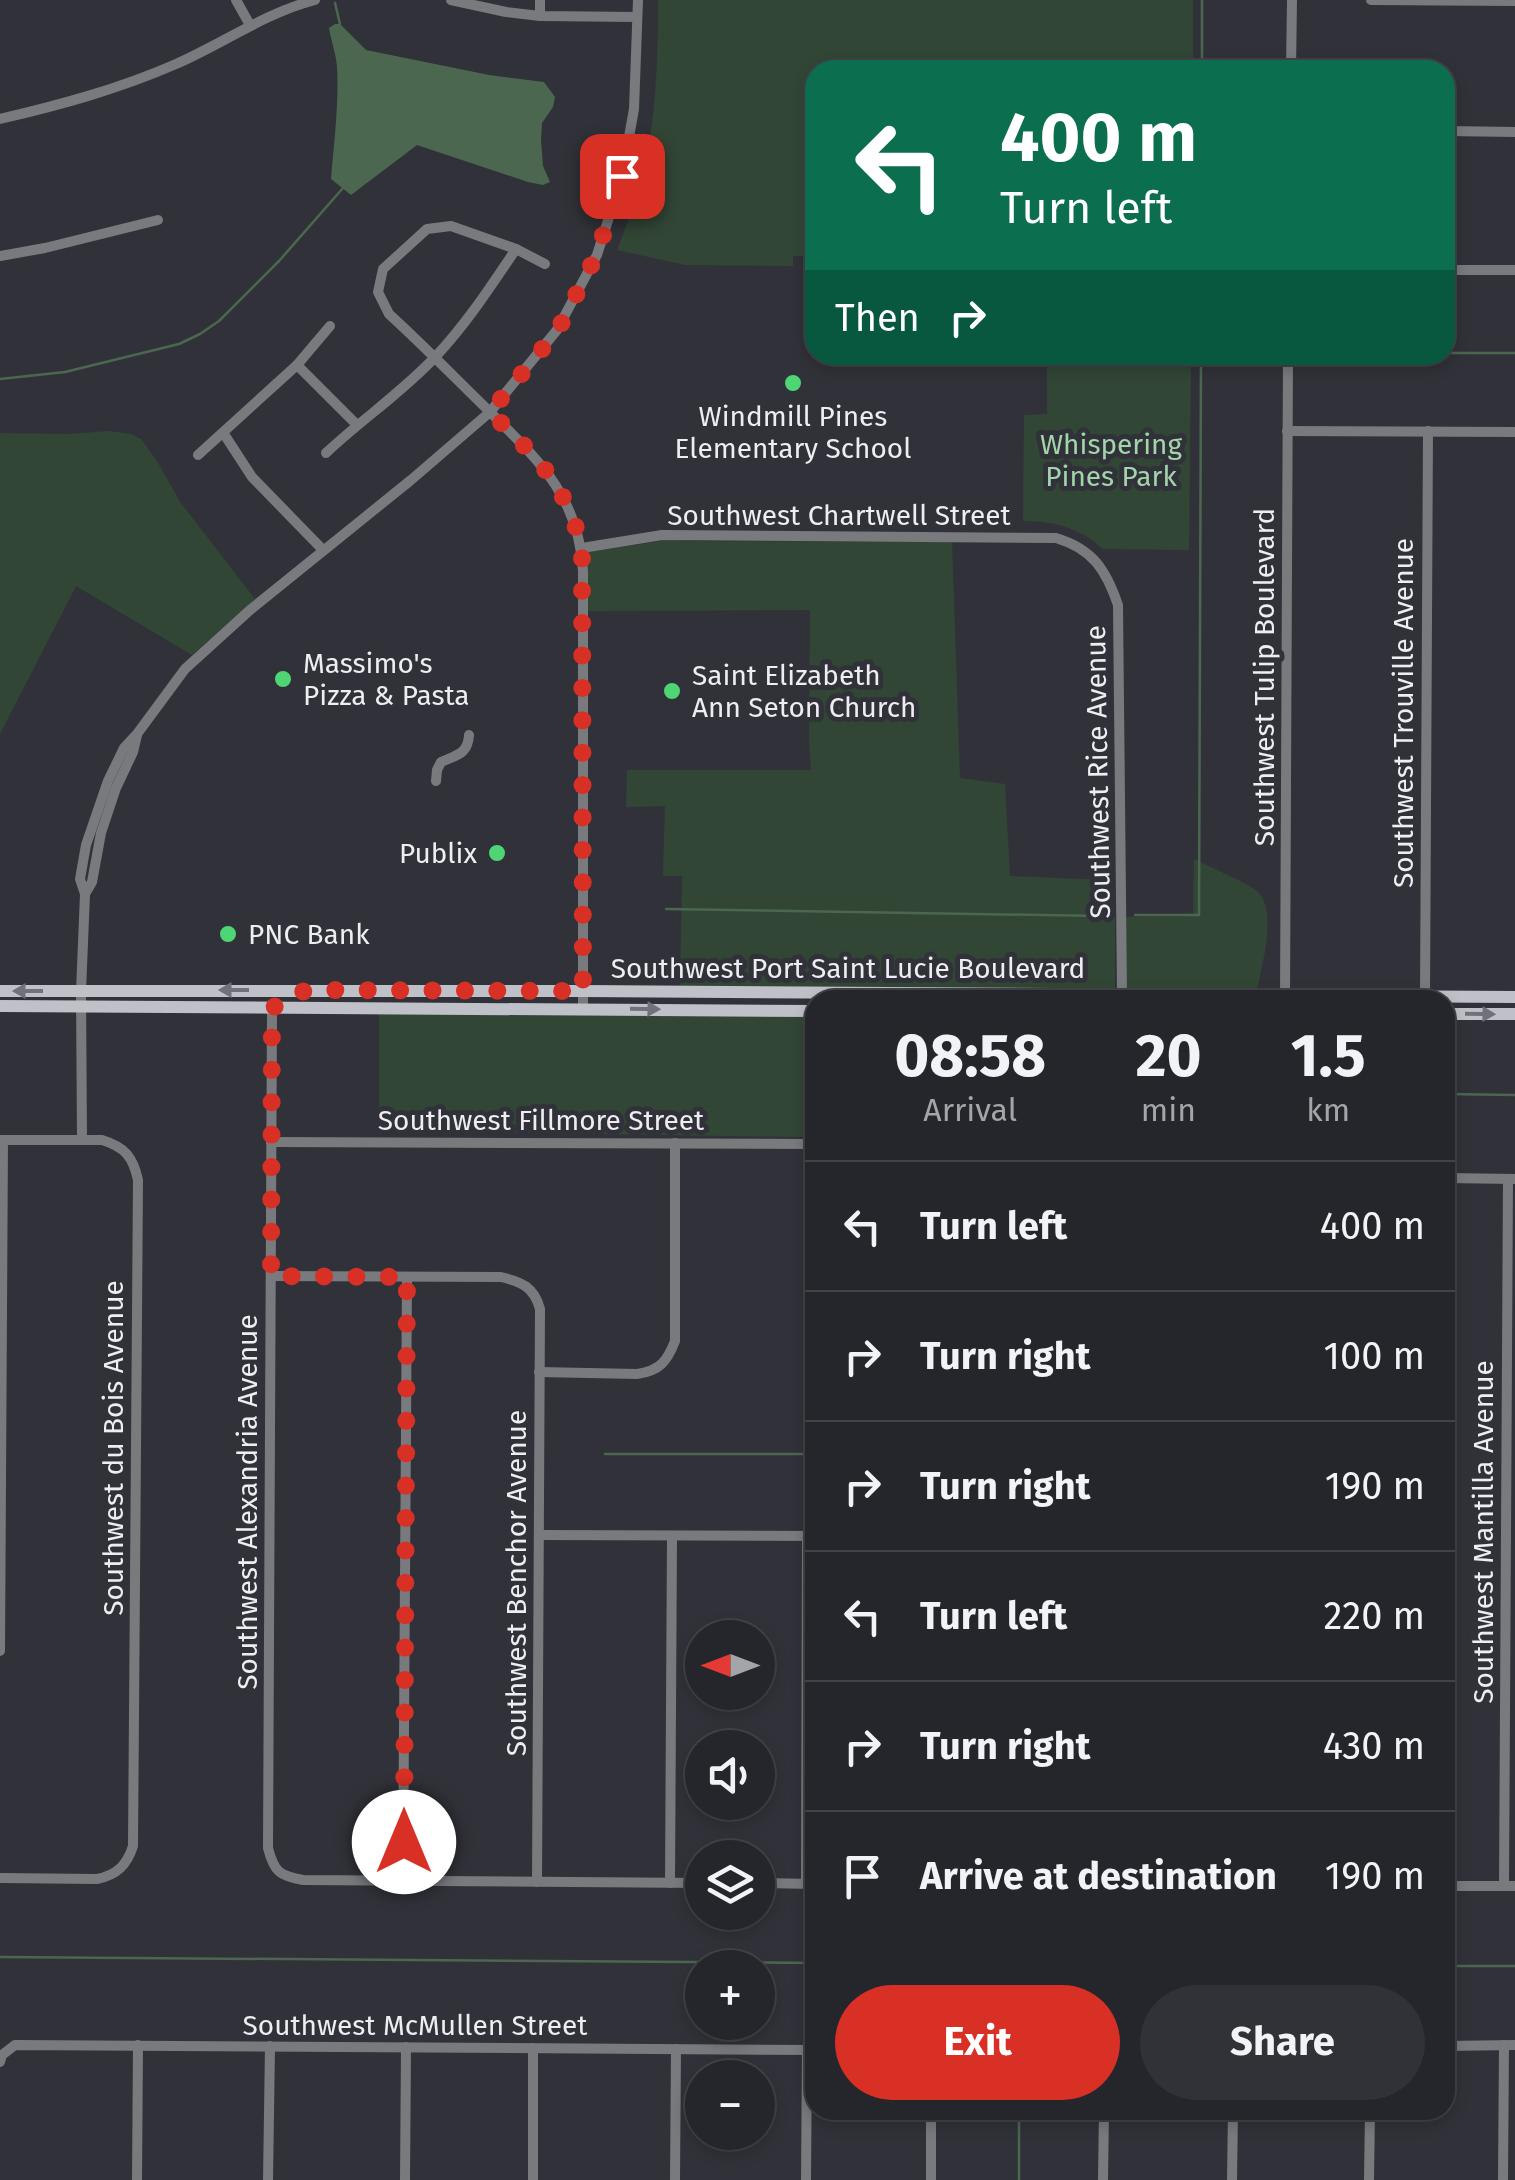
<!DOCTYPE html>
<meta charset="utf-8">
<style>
body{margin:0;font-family:"Fira Sans",sans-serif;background:#313237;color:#f1f3f6;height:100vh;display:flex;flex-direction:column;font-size:38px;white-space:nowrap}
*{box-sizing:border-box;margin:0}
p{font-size:32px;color:#a3a5a9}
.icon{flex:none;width:55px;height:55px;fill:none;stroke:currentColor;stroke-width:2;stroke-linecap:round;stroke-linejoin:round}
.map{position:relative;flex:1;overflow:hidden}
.sheet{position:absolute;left:805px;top:990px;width:650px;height:1130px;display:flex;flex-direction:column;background:#25262b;border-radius:30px;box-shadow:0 5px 15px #0003,0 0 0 2px #424347}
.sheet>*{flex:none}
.banner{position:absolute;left:805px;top:60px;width:650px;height:305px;border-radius:30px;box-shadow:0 5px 15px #0003,0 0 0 2px #424347;background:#0b6e4f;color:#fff;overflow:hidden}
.needle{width:65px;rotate:270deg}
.buttons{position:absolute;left:685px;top:1620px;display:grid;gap:20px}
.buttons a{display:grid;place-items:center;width:90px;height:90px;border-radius:50%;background:#25262b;box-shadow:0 5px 15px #0003,0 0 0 2px #424347;font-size:50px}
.pin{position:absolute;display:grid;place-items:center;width:85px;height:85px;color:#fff;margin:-42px;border-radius:20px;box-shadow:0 5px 15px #0006}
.me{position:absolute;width:110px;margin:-55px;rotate:0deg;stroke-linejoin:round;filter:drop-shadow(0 0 8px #0008)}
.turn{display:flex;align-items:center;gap:35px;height:210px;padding:0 30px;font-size:45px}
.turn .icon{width:130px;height:130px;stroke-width:2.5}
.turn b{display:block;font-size:70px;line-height:85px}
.then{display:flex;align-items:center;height:95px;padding:0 30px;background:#0003;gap:20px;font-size:38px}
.eta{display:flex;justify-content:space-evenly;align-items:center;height:170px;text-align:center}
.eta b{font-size:60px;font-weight:700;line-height:70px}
.button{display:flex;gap:20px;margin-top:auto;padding:20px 30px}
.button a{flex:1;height:115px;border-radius:60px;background:#d93025;color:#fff;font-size:40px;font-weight:700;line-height:115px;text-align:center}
.button a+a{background:#313237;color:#f1f3f6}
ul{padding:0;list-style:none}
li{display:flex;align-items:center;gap:30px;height:130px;padding:0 30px;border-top:2px solid #424347}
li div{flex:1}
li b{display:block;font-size:38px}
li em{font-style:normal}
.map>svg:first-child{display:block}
.green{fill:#324636}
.water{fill:#4b6750}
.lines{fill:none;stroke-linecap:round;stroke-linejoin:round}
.stream{stroke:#4b6750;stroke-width:2.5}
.minor{stroke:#797a7e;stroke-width:10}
.major{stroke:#c0c1c8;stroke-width:12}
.oneway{fill:#717279}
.route{stroke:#d93025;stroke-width:18;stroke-dasharray:0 32.4}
.poi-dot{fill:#4ed675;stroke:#313239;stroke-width:4}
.labels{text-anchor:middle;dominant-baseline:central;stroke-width:10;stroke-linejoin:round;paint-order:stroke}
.poi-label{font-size:28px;fill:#ededf2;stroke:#313239;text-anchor:start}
.park-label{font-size:28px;fill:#a3d5ab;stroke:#313239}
.street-label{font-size:28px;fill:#ededf2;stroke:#313239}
</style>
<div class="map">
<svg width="1515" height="2180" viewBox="0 0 1515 2180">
<rect width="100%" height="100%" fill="#313239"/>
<g class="green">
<path d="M 658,0 L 1193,0 L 1193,70 L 815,70 L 815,256 L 793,256 L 793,266 L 685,265 L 617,250 C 632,212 646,172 651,131 C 657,88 658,44 658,0 Z"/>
<path d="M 1047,355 L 1191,355 L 1189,550 L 1103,549 C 1080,528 1054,521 1023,521 L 1024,415 L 1047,414 Z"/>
<path d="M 109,431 L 131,434 L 141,439 L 157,461 L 180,502 L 255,599 L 192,655 L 76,586 L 0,734 L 0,433 L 70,434 Z"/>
<path d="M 661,541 L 952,542 L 960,778 L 1005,784 L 1010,876 L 1108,880 L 1108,917 L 1115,917 L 1115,999 L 680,991 L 682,876 L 663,876 L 665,806 L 626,807 L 627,770 L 811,770 L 809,739 L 810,610 L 588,611 L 587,552 Z"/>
<path d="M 1194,859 C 1207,866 1249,883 1258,892 C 1278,912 1261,967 1257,992 L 1126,999 L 1126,917 L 1193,916 Z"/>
<path d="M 379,1006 L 806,1007 L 805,1137 L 379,1131 Z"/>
</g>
<path class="water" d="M 335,24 L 340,24 L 366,50 L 489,75 L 544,82 L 555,97 L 553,107 L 542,123 L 541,140 L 543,166 L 550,182 L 543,185 L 528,182 L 417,145 L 351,195 L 331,179 C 334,142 339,104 337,67 C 336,53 331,41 329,28 Z"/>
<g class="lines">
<g class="stream">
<path d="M 335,3 L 340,24"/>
<path d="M 1202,70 L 1202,0"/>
<path d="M 1445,353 L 1515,353"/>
<path d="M 0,379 L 65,372 L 179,344 L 200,334 L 219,321 L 279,261 L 343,188"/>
<path d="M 666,909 L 1102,916"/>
<path d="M 1135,915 L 1199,915 L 1201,355"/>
<path d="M 1445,1094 L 1515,1095"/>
<path d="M 605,1454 L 815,1454"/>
<path d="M 0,1957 L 815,1963"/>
<path d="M 1445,1966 L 1515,1966"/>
<path d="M 1019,2180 L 1019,2110"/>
</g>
<g class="minor">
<path d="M 236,0 L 250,25"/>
<path d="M 451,0 L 506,12 L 540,16 L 637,17"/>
<path d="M 1371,0 L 1515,1"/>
<path d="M 540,16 L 540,0"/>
<path d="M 1291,70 L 1292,0"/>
<path d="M 0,119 C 60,105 119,89 176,64 C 222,44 265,13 315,0"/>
<path d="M 1445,131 L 1515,132"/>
<path d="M 0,256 L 45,248 L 158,220"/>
<path d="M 545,264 L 516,249 L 451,226 L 427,229 L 383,269 L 378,292 L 389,314 C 423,345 455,378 488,410 C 538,460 579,496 583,571 L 583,1008"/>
<path d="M 1445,270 L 1515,270"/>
<path d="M 297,365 L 356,424"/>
<path d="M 1287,431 L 1515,432"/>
<path d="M 224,434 L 252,477 L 323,550"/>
<path d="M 326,453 C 362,419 404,391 437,355 C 467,323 491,286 516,249"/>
<path d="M 198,455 L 297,365 L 330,326"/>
<path d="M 582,548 L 662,535 L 1056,538 C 1093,549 1106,570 1118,605 L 1122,995"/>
<path d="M 436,781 L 437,770 L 441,762 C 457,755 468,754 469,735"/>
<path d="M 85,894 L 92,882 L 101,833 L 116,788 L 133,752 L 137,735"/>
<path d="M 1425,995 L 1428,431"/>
<path d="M 1285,999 L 1288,355"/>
<path d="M 272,1008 L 268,1848 C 274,1872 280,1876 303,1880 L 702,1883"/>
<path d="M 811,1011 L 808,1341 L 811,1356 L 815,1362"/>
<path d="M 0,1140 L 102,1140 C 125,1147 133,1157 138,1180 L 133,1846 C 127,1865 117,1875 97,1879 L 0,1878"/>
<path d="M 82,1140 L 81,991 L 85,894 L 80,879 L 86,845 L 108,781 L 124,748 L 137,734 L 185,669 L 250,610 L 411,480 L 490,412 L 557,330 L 597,255 L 622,176 L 634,109 L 638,0"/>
<path d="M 271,1142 L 810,1144"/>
<path d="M 1445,1178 L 1515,1179"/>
<path d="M 271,1276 L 501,1277 C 522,1282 534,1287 540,1309 L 537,1882"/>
<path d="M 539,1372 L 637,1374 C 659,1371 667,1362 675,1341 L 675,1143"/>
<path d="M 540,1535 L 815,1536"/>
<path d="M 0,1651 L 3,1140"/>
<path d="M 403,1880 L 407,1277"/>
<path d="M 670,1883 L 672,1536"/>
<path d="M 758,1883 L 815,1884"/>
<path d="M 806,1884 L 807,1536"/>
<path d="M 1445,1886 L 1515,1886"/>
<path d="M 1504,1886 L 1508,1179"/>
<path d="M 1445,2046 L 1515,2045"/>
<path d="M 0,2062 L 2,2055 L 15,2045 L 815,2050"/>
<path d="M 931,2110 L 931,2180"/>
<path d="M 137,2180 L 138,2045"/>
<path d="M 268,2180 L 270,2046"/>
<path d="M 405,2180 L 406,2047"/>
<path d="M 533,2180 L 533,2048"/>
<path d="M 675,2180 L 676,2049"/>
<path d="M 806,2180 L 807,2050"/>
<path d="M 1103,2180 L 1104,2110"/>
<path d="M 1232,2180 L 1233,2110"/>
<path d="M 1369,2180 L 1370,2110"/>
<path d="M 1503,2180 L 1504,2045"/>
</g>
<g class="major">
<path d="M 0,991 L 583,991 L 1515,997"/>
<path d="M 0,1006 L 815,1011"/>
<path d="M 1445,1014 L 1515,1014"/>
</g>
</g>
<defs><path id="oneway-solid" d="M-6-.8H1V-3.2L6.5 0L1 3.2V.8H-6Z" transform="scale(2.5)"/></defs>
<g class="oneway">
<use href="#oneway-solid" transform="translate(234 990) rotate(180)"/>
<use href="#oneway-solid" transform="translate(28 991) rotate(-180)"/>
<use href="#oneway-solid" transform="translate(645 1009) rotate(1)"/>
<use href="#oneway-solid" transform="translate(1480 1014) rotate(1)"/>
</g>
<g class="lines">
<path class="route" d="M 404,1842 L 407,1277 L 271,1276 L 272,1008 L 306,990 L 583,991 L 582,548 C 565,482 537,458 490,412 L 558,330 L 597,254 L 622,176"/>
</g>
<g class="poi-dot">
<circle cx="793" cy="383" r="10"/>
<circle cx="283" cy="679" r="10"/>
<circle cx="672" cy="691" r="10"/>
<circle cx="497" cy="853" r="10"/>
<circle cx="228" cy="934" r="10"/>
</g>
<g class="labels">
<g class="poi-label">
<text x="793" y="416" text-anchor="middle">Windmill Pines<tspan x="793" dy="32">Elementary School</tspan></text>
<text x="303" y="663">Massimo's<tspan x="303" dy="32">Pizza &amp; Pasta</tspan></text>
<text x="692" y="675">Saint Elizabeth<tspan x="692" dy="32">Ann Seton Church</tspan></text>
<text x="477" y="853" text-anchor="end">Publix</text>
<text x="248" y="934">PNC Bank</text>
</g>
<g class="park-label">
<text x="1111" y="444">Whispering<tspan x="1111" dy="32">Pines Park</tspan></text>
</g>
<g class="street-label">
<text x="839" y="515">Southwest Chartwell Street</text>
<text transform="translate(1264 677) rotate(-90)">Southwest Tulip Boulevard</text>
<text transform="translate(1403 713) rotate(-90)">Southwest Trouville Avenue</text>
<text transform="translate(1098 772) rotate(-91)">Southwest Rice Avenue</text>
<text x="848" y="968">Southwest Port Saint Lucie Boulevard</text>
<text x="541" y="1120">Southwest Fillmore Street</text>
<text transform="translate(113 1448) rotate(-90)">Southwest du Bois Avenue</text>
<text transform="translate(247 1502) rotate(-90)">Southwest Alexandria Avenue</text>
<text transform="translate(1483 1532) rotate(-90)">Southwest Mantilla Avenue</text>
<text transform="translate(516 1583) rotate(-90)">Southwest Benchor Avenue</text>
<text x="415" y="2025">Southwest McMullen Street</text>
</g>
</g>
</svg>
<div class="buttons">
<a><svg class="needle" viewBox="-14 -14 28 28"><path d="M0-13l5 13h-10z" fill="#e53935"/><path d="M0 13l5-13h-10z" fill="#a3a5a9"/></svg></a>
<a><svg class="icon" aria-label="sound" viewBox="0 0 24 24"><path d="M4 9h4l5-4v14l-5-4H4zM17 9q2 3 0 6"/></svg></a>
<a><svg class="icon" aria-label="layers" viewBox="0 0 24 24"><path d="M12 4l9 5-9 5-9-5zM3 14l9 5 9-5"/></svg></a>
<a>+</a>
<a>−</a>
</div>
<div class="pin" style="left:622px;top:176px;background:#d93025"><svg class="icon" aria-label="arrive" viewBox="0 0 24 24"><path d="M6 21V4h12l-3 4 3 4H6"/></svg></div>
<svg class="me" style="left:404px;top:1842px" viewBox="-20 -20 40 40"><circle r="19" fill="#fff"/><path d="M0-13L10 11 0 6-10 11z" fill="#d93025"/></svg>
<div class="banner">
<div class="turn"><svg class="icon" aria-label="left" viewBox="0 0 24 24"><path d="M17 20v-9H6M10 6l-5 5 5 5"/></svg><div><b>400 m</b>Turn left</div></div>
<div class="then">Then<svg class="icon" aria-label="right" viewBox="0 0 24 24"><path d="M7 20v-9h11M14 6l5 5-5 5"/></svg></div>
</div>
<section class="sheet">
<div class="eta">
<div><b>08:58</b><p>Arrival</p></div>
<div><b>20</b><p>min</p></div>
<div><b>1.5</b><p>km</p></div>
</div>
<ul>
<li><svg class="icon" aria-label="left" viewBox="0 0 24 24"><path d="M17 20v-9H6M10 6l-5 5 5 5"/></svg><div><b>Turn left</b></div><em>400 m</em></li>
<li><svg class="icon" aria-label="right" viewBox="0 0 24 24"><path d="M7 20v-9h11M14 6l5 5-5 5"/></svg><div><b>Turn right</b></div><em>100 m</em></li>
<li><svg class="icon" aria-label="right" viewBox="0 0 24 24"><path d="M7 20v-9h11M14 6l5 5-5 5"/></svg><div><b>Turn right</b></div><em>190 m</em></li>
<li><svg class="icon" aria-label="left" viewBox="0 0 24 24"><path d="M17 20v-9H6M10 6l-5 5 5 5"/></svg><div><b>Turn left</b></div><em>220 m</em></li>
<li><svg class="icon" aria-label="right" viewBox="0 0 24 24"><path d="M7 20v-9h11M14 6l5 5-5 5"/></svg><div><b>Turn right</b></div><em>430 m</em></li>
<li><svg class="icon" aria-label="arrive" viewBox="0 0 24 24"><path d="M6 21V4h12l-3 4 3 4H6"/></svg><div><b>Arrive at destination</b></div><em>190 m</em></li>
</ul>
<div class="button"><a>Exit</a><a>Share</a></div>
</section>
</div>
